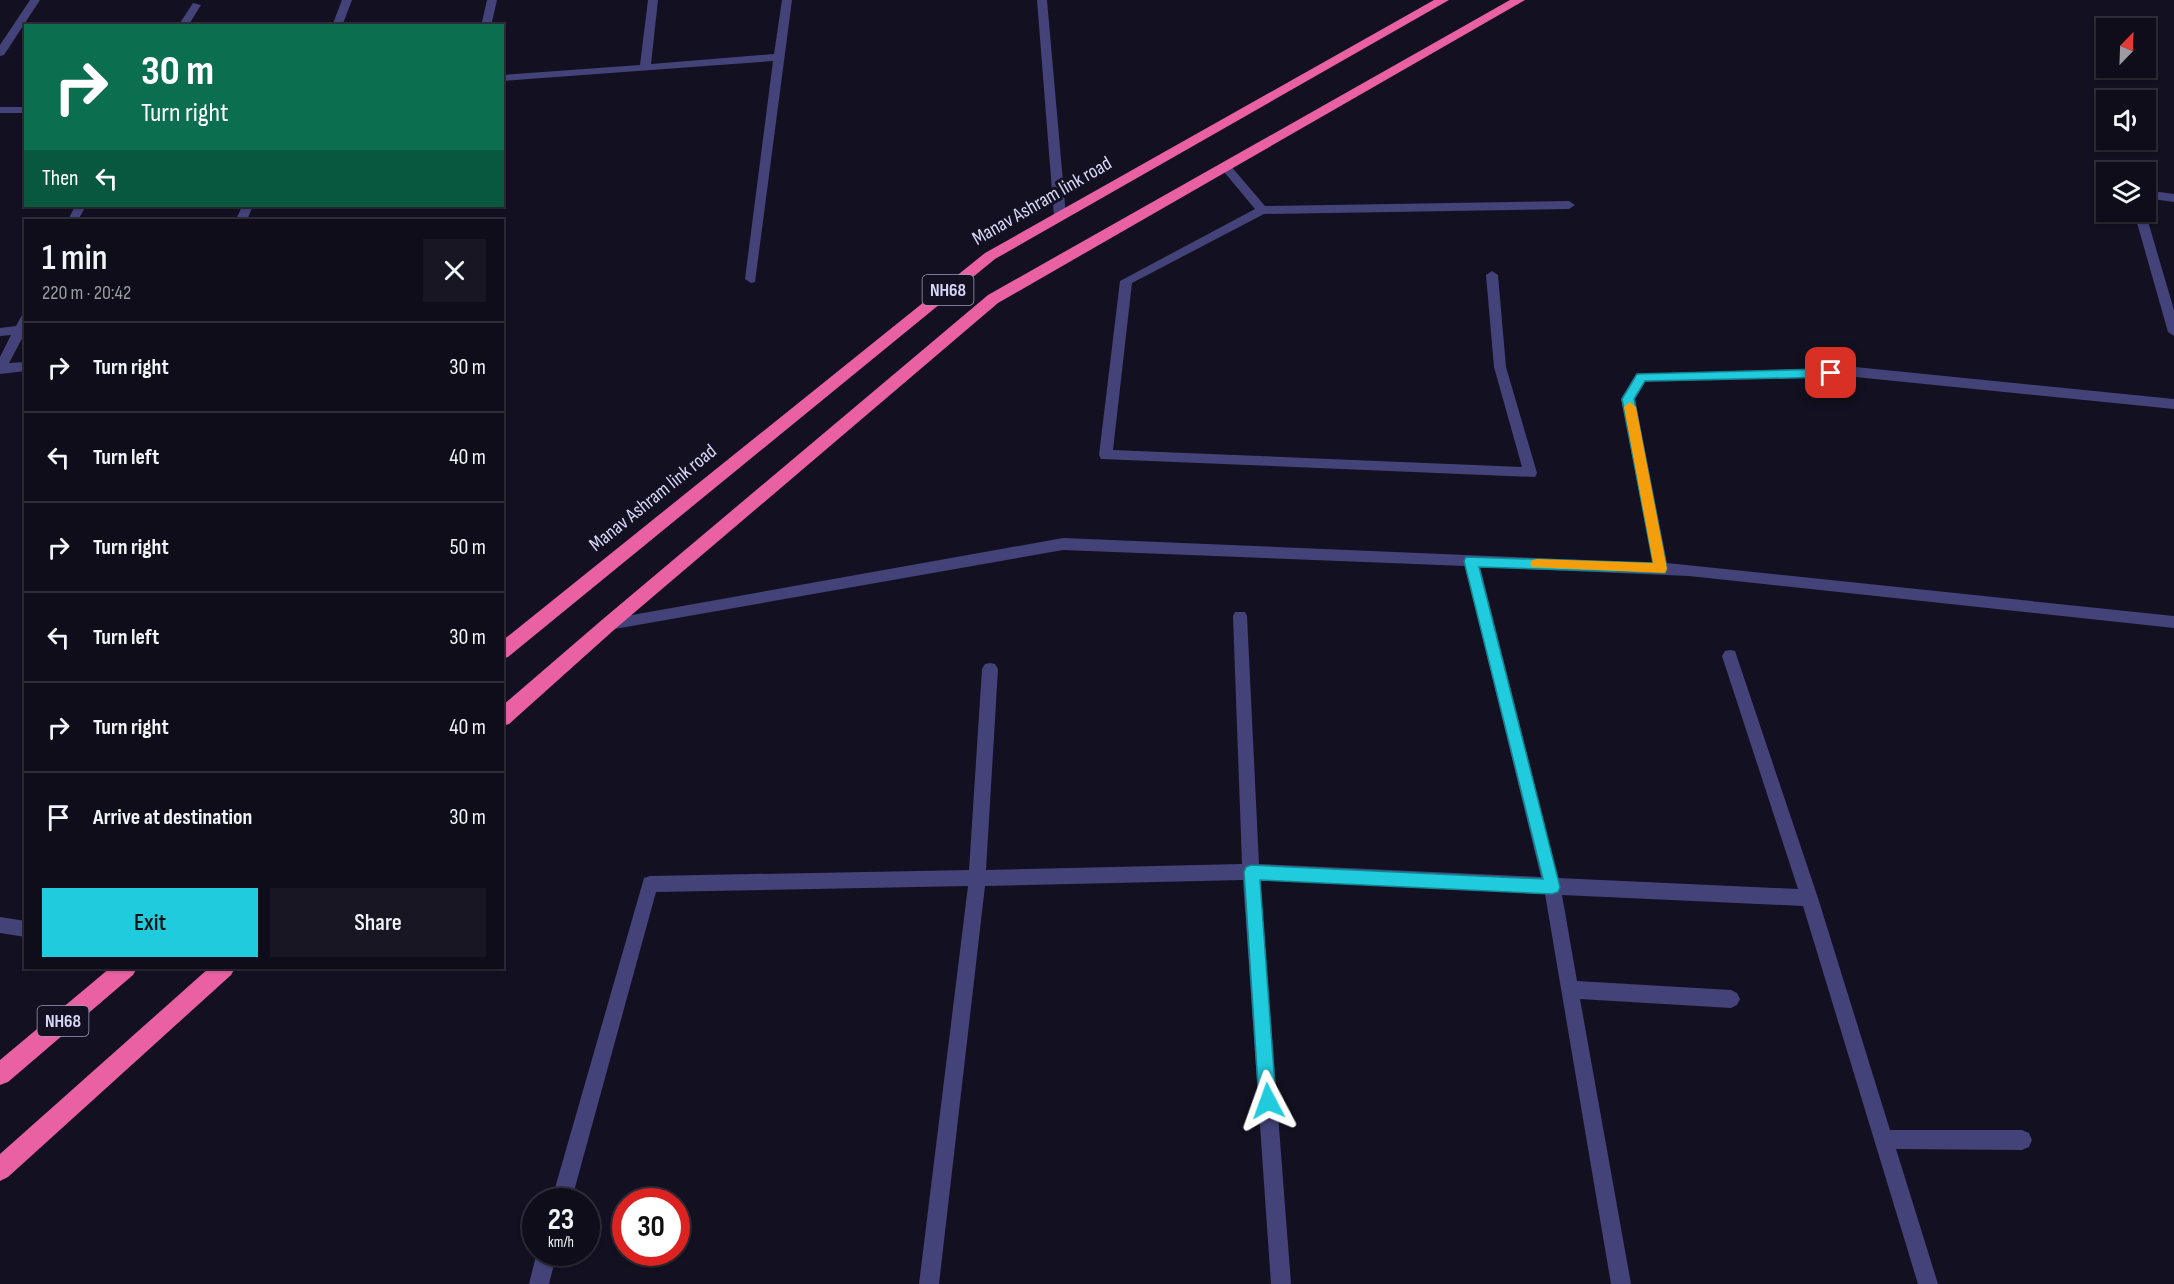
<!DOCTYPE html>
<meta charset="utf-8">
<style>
body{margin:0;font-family:"Sofia Sans Condensed",sans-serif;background:#171622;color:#f1f3f6;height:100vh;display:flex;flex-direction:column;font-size:22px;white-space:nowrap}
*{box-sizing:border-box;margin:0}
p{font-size:20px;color:#9b9ca2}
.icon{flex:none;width:33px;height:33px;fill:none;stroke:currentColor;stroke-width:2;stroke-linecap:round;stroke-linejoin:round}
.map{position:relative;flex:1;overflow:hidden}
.drawer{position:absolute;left:24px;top:219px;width:480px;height:750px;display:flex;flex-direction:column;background:#0e0d19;border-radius:0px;box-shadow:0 2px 4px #0004,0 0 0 2px #2e2d38}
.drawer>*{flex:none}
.banner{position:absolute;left:24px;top:24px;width:480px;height:183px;border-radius:0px;box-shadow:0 2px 4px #0004,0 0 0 2px #2e2d38;background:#0b6e4f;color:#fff;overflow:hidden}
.needle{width:39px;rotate:23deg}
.controls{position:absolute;left:2096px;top:18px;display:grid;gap:12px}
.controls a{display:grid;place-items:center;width:60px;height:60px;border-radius:0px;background:#0e0d19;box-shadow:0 2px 4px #0004,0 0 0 2px #2e2d38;font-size:30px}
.speed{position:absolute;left:522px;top:1188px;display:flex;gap:12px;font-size:30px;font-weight:700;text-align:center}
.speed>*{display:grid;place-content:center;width:78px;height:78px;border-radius:50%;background:#0e0d19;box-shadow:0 2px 4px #0004,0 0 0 2px #2e2d38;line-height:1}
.speed small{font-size:15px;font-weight:400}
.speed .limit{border:9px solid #d22;background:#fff;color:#111}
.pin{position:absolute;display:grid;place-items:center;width:51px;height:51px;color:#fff;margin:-26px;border-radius:12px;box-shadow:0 3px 9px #0006}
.me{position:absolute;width:66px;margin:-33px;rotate:356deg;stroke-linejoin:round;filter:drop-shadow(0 0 4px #0008)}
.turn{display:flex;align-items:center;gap:21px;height:126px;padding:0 18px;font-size:27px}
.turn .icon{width:78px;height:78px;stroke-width:2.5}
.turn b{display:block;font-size:42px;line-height:51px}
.then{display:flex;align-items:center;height:57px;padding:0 18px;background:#0003;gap:12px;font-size:22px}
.round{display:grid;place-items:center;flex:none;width:63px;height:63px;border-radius:0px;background:#171622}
.headline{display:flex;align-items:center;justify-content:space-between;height:102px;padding:0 18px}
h1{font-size:36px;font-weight:600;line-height:45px}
.button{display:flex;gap:12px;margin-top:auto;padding:12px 18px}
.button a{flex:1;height:69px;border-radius:0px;background:#1fcbdd;color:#111;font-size:24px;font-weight:600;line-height:69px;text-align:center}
.button a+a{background:#171622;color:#f1f3f6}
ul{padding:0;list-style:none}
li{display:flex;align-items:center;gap:18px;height:90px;padding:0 18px;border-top:2px solid #2e2d38}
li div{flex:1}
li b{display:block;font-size:22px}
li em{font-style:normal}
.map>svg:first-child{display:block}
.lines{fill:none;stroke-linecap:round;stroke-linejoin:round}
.minor{fill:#434279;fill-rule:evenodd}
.highway{fill:#e961a3;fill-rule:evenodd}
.route{fill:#1fcbdd;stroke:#148490;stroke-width:1.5}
.slow{fill:#f59e0b}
.labels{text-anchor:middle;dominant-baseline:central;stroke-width:6;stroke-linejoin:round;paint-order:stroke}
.shield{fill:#131121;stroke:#9e9bb8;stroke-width:1.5}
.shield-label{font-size:18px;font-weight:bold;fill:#dad6f9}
.street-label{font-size:20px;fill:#dad6f9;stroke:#131121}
</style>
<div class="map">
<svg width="2174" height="1284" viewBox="0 0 2174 1284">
<rect width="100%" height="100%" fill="#131121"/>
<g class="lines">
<g class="minor">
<path d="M 30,0 L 40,0 L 4,55 L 0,56 L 0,45 Z"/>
<path d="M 342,0 L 352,0 L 342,26 L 332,26 Z"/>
<path d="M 487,0 L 497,0 L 491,26 L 481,26 Z"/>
<path d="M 648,0 L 658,0 L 651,64 L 774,54 L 782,0 L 792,0 L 755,282 L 751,283 L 745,279 L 773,61 L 502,81 L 502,75 L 640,65 Z"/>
<path d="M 1037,0 L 1047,0 L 1066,216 L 1060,220 L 1054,216 Z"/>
<path d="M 193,3 L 201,5 L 188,26 L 178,26 Z"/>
<rect x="0" y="107" width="26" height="6"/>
<path d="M 1226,164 L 1230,165 L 1265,206 L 1569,201 L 1575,205 L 1569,209 L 1264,214 L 1132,283 L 1113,450 L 1522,467 L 1494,367 L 1486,275 L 1492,271 L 1498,275 L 1506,367 L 1537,473 L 1535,477 L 1101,459 L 1099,455 L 1120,281 L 1255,209 L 1220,167 Z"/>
<path d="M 2145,190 L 2174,194 L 2174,202 L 2145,198 Z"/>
<path d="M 75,206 L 86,206 L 78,220 L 68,220 Z"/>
<path d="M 242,206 L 253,206 L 247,220 L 236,220 Z"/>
<path d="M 2145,211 L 2174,310 L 2174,336 L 2168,332 L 2134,212 Z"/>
<path d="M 26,314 L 26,331 L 9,363 L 26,362 L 26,371 L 0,374 L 0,357 L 11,335 L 0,336 L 0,328 L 16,326 L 22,315 Z"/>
<path d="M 1855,367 L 2174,399 L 2174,409 L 1855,377 L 1645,382 L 1635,399 L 1667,563 L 2174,616 L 2174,628 L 1689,576 L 1480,567 L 1558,878 L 1798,889 L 1722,656 L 1725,651 L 1730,650 L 1735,651 L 1818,898 L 1890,1130 L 2022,1130 L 2029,1133 L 2032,1140 L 2029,1147 L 2022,1150 L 1896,1149 L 1938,1284 L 1918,1284 L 1803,906 L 1562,895 L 1577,981 L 1731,990 L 1737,993 L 1740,999 L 1737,1005 L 1731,1008 L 1580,999 L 1631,1284 L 1611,1284 L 1545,894 L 1260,880 L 1291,1284 L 1271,1284 L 1243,880 L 985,886 L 939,1284 L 919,1284 L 968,886 L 656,892 L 571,1202 L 551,1202 L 644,878 L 650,876 L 969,870 L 982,669 L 985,664 L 990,663 L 995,664 L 998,669 L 986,870 L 1242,864 L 1233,616 L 1235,612 L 1245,612 L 1247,616 L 1259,864 L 1541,877 L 1465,566 L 1063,550 L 609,630 L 604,628 L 602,624 L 604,620 L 1063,538 L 1653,563 L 1621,399 L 1636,374 Z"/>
<path d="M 0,917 L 26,921 L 26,937 L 0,933 Z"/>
<path d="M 537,1252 L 557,1252 L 549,1284 L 529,1284 Z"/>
</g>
<g class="highway">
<path d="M 1434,0 L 1449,0 L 995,259 L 508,657 L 502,659 L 502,641 L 985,253 Z"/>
<path d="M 1510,0 L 1525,0 L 998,303 L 615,629 L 509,724 L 502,726 L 502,706 L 603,619 L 988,295 Z"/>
<path d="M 110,968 L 137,968 L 133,975 L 8,1082 L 0,1085 L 0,1060 Z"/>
<path d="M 209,968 L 235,968 L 231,975 L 8,1177 L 0,1181 L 0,1154 Z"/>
</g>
</g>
<path class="route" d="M 1831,369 L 1837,373 L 1831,377 L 1645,381 L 1634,399 L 1667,569 L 1665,573 L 1479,567 L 1560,887 L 1558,892 L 1552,894 L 1260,880 L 1276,1101 L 1274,1107 L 1268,1110 L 1261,1107 L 1259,1101 L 1244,872 L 1246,867 L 1251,865 L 1543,879 L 1464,561 L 1466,557 L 1653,563 L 1622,399 L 1637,374 Z"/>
<path class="slow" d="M 1630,402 L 1636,407 L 1667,569 L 1665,573 L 1532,567 L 1530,564 L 1532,560 L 1537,559 L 1653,563 L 1624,407 Z"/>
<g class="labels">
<g class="shield">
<rect x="922.5" y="275" width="51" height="30" rx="4.5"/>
<rect x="37.5" y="1006" width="51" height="30" rx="4.5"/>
</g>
<g class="shield-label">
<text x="948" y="290">NH68</text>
<text x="63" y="1021">NH68</text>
</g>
<g class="street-label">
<text transform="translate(1042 201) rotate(-30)">Manav Ashram link road</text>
<text transform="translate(653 498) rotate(-39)">Manav Ashram link road</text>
</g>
</g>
</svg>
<div class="controls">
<a><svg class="needle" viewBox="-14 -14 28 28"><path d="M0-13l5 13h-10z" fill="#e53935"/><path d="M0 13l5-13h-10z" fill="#9b9ca2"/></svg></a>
<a><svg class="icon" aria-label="sound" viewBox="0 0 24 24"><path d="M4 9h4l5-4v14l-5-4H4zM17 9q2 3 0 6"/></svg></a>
<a><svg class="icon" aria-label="layers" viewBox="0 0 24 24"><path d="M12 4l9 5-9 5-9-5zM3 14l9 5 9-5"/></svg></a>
</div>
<div class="speed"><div>23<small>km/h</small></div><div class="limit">30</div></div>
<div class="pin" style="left:1831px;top:373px;background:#d93025"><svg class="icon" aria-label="arrive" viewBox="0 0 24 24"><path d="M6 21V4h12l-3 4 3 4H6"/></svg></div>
<svg class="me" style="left:1268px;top:1101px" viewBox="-20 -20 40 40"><path d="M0-17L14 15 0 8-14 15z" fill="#1fcbdd" stroke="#fff" stroke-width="4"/></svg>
<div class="banner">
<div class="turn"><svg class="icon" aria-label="right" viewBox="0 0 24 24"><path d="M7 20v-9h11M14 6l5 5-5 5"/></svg><div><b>30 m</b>Turn right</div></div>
<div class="then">Then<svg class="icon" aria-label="left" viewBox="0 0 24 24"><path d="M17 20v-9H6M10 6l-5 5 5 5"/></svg></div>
</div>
<section class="drawer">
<div class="headline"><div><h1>1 min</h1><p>220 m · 20:42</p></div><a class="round"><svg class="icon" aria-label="close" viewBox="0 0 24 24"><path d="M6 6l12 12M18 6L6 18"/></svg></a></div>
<ul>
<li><svg class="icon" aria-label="right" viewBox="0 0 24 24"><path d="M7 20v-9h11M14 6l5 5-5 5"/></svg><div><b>Turn right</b></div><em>30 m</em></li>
<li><svg class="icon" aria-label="left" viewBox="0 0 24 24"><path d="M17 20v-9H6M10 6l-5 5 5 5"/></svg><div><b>Turn left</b></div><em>40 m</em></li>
<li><svg class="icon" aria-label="right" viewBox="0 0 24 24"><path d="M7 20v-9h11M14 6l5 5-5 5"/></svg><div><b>Turn right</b></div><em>50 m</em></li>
<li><svg class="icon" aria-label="left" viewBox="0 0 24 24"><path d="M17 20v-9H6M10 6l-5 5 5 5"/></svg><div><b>Turn left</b></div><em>30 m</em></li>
<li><svg class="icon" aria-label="right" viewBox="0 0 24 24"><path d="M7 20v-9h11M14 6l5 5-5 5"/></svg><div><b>Turn right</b></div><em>40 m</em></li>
<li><svg class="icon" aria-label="arrive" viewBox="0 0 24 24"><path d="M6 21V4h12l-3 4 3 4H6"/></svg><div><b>Arrive at destination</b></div><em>30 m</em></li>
</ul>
<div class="button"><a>Exit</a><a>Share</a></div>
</section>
</div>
